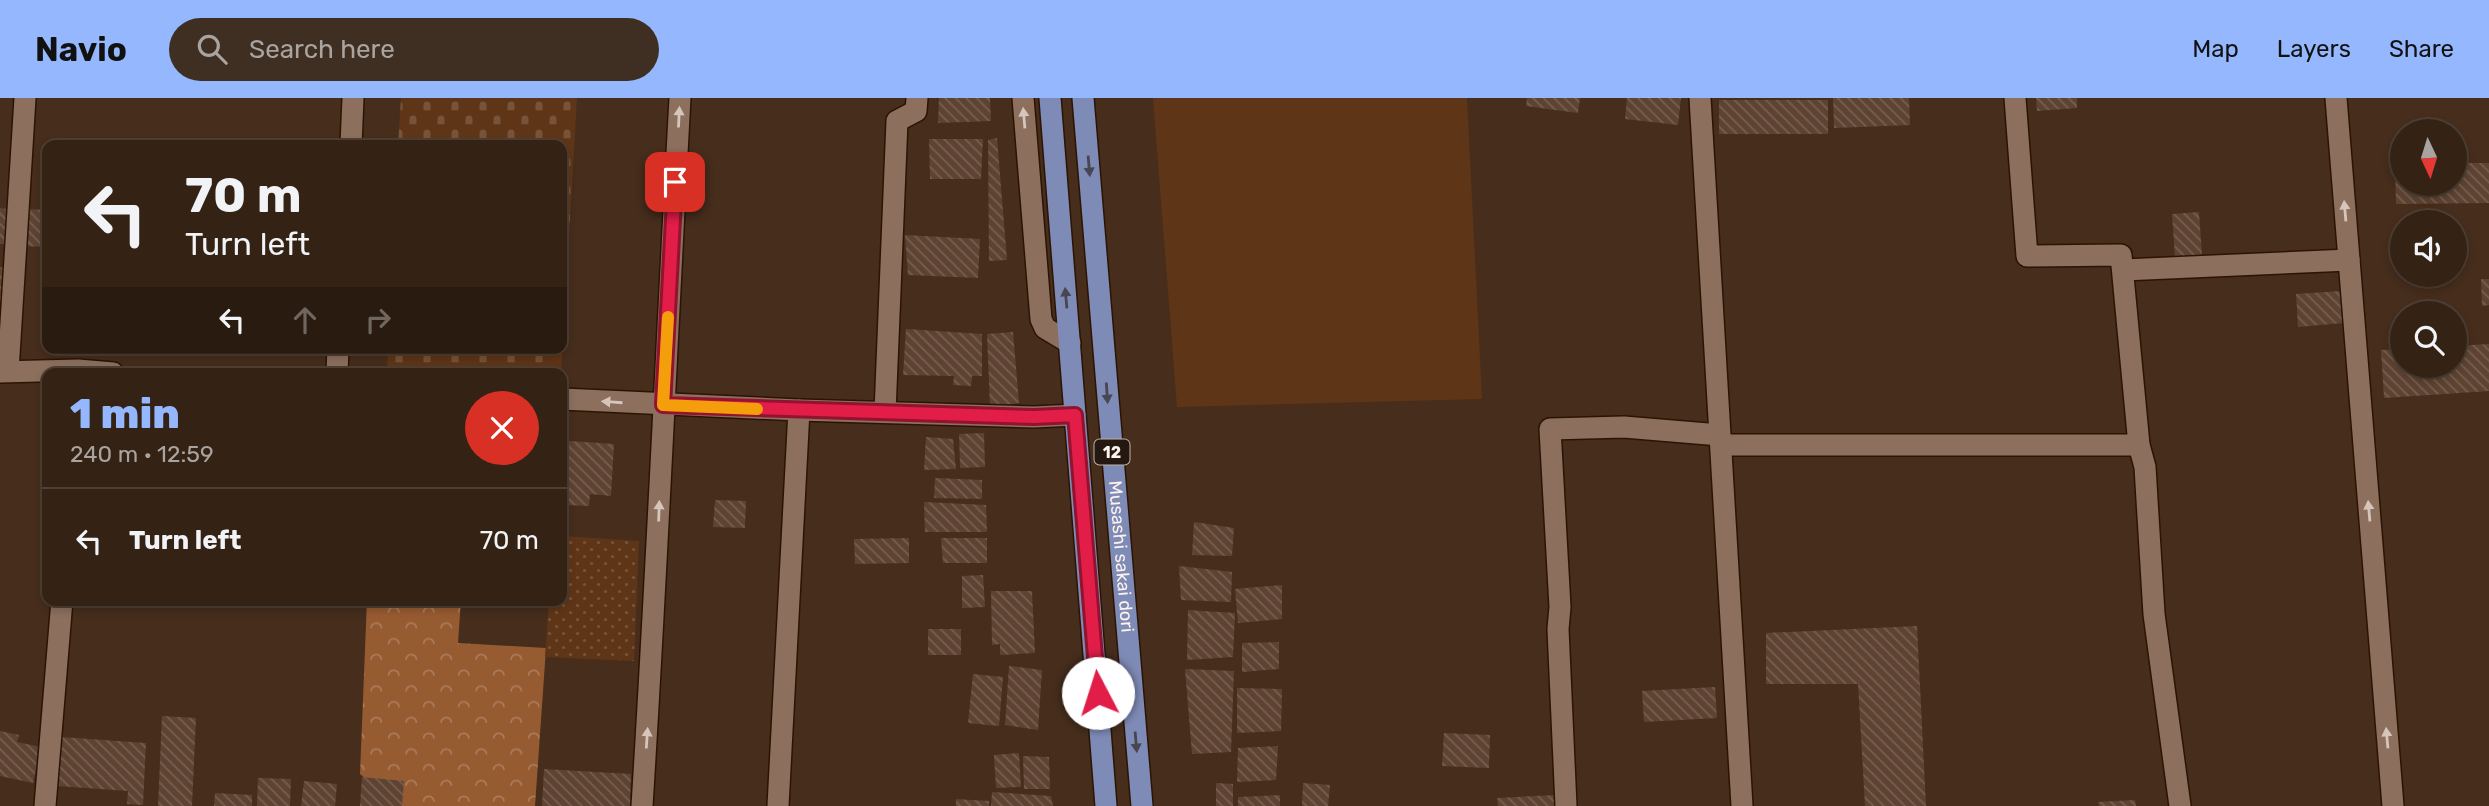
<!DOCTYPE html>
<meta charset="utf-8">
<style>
body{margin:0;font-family:Rubik,sans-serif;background:#3f2f22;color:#f1f3f6;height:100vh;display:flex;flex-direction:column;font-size:26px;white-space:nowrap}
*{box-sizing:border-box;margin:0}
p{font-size:23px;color:#a9a4a0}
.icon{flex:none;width:38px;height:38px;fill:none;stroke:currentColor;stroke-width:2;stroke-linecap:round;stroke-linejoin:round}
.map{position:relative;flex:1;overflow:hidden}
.side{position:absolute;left:42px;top:270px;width:525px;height:238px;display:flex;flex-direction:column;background:#342215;border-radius:14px;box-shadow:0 4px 10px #0003,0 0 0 2px #4e3f34}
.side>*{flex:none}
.banner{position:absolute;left:42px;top:42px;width:525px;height:214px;border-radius:14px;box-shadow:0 4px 10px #0003,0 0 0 2px #4e3f34;background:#342215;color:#f1f3f6;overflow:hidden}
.needle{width:46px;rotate:176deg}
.tools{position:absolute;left:2390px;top:21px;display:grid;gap:14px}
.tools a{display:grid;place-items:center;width:77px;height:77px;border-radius:50%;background:#342215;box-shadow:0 4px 10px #0003,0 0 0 2px #4e3f34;font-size:35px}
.pin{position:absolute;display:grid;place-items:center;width:60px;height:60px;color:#fff;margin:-30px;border-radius:14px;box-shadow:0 4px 10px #0006}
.me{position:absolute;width:77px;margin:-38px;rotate:355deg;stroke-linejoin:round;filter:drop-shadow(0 0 5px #0008)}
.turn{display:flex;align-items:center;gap:24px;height:147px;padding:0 28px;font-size:32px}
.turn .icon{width:91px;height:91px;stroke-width:2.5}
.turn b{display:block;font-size:49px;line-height:60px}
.lanes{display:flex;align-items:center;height:66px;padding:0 28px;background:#0003;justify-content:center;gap:35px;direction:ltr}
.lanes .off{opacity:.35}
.round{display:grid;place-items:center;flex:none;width:74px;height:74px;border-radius:37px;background:#3f2f22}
.overview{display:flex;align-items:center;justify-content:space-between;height:119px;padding:0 28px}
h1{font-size:42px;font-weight:800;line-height:52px;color:#94b7fd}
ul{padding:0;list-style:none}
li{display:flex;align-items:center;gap:21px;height:105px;padding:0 28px;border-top:2px solid #4e3f34}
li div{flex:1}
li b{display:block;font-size:26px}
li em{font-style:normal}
header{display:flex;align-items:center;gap:42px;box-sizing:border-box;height:98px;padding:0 35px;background:#94b7fd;color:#111}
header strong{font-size:33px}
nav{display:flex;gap:38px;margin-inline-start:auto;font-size:24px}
.search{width:490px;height:63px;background:#3f2f22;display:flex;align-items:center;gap:18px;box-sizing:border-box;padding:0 24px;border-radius:38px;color:#a9a4a0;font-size:26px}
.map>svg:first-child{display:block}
.forest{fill:url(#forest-crowns)}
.cemetery{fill:url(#cemetery-stones)}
.park{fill:url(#park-dots)}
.pitch{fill:#5f3517}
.building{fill:url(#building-back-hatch)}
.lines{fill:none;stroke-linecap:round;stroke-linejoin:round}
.street-casing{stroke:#2c1405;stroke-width:24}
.primary-casing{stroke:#2c1405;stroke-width:24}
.street{stroke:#8c6f5d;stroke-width:21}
.primary{stroke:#7e8bb6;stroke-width:21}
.oneway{fill:#d5c5ba}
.oneway2{fill:#484653}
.route-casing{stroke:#92132f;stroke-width:18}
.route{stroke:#e11d48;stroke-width:12}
.slow{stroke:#f59e0b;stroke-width:12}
.labels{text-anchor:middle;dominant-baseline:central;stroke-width:7;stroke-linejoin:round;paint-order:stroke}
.shield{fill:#241811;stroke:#bcb1aa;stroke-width:2}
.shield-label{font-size:16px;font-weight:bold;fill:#fdf3ec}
.street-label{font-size:18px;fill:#fdf3ec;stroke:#241811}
</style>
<header>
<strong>Navio</strong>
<div class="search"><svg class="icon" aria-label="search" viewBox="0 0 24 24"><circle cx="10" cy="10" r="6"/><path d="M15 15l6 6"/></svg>Search here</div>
<nav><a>Map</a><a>Layers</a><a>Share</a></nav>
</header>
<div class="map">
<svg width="2489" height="708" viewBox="0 0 2489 708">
<defs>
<pattern id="forest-crowns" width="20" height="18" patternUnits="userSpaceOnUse" patternTransform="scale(1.75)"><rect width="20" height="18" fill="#975b32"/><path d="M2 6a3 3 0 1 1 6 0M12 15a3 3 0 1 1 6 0" fill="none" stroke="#ac7b5a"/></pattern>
<pattern id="cemetery-stones" width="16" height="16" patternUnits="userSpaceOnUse" patternTransform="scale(1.75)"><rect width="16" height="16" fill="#5f3517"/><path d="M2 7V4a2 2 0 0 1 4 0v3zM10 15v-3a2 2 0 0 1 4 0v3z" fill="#775339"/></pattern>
<pattern id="park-dots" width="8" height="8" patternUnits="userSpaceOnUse" patternTransform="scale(1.75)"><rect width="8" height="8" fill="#5f3517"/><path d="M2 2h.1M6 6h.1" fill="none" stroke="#775339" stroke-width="1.8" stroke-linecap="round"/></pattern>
<pattern id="building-back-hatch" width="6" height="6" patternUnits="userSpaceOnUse" patternTransform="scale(1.75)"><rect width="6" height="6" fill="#5e4332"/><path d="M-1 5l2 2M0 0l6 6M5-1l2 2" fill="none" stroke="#765f50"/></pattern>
</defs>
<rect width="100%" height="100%" fill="#462d1c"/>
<path class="forest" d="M 367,502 L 461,502 L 458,545 L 546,550 L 535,708 L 399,708 L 360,676 Z"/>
<path class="cemetery" d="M 401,0 L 577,0 L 561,275 L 387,275 L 388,250 L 562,250 L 562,47 L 398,47 Z"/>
<path class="park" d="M 562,438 L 639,443 L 634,563 L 545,559 L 549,502 L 562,502 Z"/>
<path class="pitch" d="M 1153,0 L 1467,0 L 1482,301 L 1177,309 Z"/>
<g class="building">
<path d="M 939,0 L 990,0 L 991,23 L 938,25 Z"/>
<path d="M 1527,0 L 1580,0 L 1578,15 L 1526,8 Z"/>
<path d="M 1627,0 L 1681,0 L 1678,27 L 1625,21 Z"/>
<path d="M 1833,0 L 1909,0 L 1910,27 L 1834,30 Z"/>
<path d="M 2036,0 L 2077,0 L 2077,10 L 2037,13 Z"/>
<rect x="1719" y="2" width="109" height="34"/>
<path d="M 997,40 L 1007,162 L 989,163 L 988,42 Z"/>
<path d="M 929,41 L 983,41 L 981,81 L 930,81 Z"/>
<path d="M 2455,65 L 2489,65 L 2489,105 L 2396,106 L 2395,66 L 2403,66 L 2403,86 L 2455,86 Z"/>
<path d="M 0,110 L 7,111 L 5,146 L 0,146 Z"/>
<path d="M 26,111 L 47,112 L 47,149 L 24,148 Z"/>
<path d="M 2199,114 L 2202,157 L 2175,159 L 2172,116 Z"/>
<path d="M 905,137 L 980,141 L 978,180 L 908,177 Z"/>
<path d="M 0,169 L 4,170 L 2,204 L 0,204 Z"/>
<path d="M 2481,181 L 2489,181 L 2489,207 L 2482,208 Z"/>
<path d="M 2341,193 L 2343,225 L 2298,229 L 2296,196 Z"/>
<path d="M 906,231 L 982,236 L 982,278 L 972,278 L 971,288 L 953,287 L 954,278 L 903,277 Z"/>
<path d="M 1013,234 L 1019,305 L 990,309 L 987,236 Z"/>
<path d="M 2489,246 L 2489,293 L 2384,300 L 2381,252 L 2403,251 L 2403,268 L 2455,268 L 2455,248 Z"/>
<path d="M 984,335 L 985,369 L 960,370 L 959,336 Z"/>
<path d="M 926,339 L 953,341 L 956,371 L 924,372 Z"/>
<path d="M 569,343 L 614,346 L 611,398 L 590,396 L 589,408 L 566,407 Z"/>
<path d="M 935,380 L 982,382 L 982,401 L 934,400 Z"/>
<path d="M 715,402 L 746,403 L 745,430 L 713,429 Z"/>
<path d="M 924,404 L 986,407 L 987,434 L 925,434 Z"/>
<path d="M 1194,424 L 1234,430 L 1232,458 L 1192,457 Z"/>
<path d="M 909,440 L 909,465 L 855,466 L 854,441 Z"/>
<path d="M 941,440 L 987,440 L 987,465 L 943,465 Z"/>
<path d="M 1179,468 L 1232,474 L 1231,504 L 1181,502 Z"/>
<path d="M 983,477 L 985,509 L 962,510 L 962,478 Z"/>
<path d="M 1282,487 L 1282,521 L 1238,525 L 1235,491 Z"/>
<path d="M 991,493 L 1032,493 L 1035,555 L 1000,557 L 1000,546 L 992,547 Z"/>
<path d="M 1188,512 L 1235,515 L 1233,559 L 1187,562 Z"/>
<path d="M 1917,528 L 1926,708 L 1865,708 L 1858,586 L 1766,586 L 1766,535 Z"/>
<rect x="928" y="531" width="33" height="26"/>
<path d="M 1279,544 L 1279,571 L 1242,574 L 1242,545 Z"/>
<path d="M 1009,568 L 1042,572 L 1038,632 L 1005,627 Z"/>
<path d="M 1185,571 L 1234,573 L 1231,654 L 1192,656 Z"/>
<path d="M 973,576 L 1003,579 L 999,628 L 968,625 Z"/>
<path d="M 1715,589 L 1717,620 L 1644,624 L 1642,593 Z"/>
<path d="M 1237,590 L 1282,591 L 1281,633 L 1237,635 Z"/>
<path d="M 162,618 L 196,620 L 192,708 L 158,708 Z"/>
<path d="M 0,633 L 19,637 L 17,644 L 41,649 L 33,685 L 0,678 Z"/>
<path d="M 1444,635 L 1490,637 L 1489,670 L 1442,668 Z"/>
<path d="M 61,639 L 146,645 L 143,707 L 127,706 L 128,693 L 58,688 Z"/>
<path d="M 1278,648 L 1276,682 L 1237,684 L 1238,650 Z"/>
<path d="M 1019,655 L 1021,689 L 996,690 L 994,657 Z"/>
<path d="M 1023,658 L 1049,659 L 1050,691 L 1024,691 Z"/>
<path d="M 544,671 L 631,676 L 630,708 L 542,708 Z"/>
<path d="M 362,679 L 404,683 L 402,708 L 360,708 Z"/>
<path d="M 258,680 L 291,681 L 290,708 L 257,708 Z"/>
<path d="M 304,683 L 337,686 L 335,708 L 301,708 Z"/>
<path d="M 1216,685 L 1233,686 L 1233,708 L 1216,708 Z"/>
<path d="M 1303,685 L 1330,687 L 1328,708 L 1302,708 Z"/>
<path d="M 992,694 L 1051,698 L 1053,708 L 991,708 Z"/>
<path d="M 215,695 L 252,697 L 252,708 L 214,708 Z"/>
<path d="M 1280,697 L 1280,708 L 1238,708 L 1238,699 Z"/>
<path d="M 1555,697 L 1556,708 L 1498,708 L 1497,700 Z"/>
<path d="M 956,701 L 989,703 L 989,708 L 956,708 Z"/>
<path d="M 2135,702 L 2136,708 L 2099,708 L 2098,704 Z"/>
</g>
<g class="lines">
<defs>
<g id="street">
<path d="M 1023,0 L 1041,221 L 1045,230 L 1070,245"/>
<path d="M 1700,0 L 1742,708"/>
<path d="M 2015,0 L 2027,158 L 2121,157 L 2139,347 L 2145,369 L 2154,516 L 2180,708"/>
<path d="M 2336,0 L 2393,708"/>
<path d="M 351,47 L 353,0"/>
<path d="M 2123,172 L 2349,162"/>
<path d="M 8,273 L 25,0"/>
<path d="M 0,274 L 78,272 L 113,275"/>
<path d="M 337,275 L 338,250"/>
<path d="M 562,301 L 799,312 L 1034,319 L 1075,317"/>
<path d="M 885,314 L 897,23 L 916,13 L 917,0"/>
<path d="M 1722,347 L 2139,347"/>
<path d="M 45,708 L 62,502"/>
<path d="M 642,708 C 657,472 667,236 680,0"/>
<path d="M 778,708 L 799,312"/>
<path d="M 1566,708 L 1558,531 L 1560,509 L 1550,331 L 1624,329 L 1720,337"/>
</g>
<g id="primary">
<path d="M 1050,0 L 1106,708"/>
<path id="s1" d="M 1083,0 L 1142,708"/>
</g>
</defs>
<use href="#street" class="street-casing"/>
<use href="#primary" class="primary-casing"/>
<use href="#street" class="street"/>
<use href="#primary" class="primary"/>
</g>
<defs><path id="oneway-solid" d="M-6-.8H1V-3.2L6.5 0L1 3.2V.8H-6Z" transform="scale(1.75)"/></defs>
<g class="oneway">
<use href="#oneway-solid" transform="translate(679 19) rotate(-87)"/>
<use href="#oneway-solid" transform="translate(1024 20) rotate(-95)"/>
<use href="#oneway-solid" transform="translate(2345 113) rotate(-95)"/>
<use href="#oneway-solid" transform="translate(612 304) rotate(-176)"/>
<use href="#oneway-solid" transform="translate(659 413) rotate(-88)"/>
<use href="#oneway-solid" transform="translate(2369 413) rotate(-95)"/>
<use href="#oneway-solid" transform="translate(647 640) rotate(-86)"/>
<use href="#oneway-solid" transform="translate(2387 640) rotate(-95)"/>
</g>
<g class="oneway2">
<use href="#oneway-solid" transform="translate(1089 68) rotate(85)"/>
<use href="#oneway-solid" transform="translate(1066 200) rotate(-95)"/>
<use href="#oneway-solid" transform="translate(1107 295) rotate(86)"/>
<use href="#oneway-solid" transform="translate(1136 644) rotate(85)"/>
</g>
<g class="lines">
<defs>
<path id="route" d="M 675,84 L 663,307 L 1034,319 L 1075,317 L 1098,595"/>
</defs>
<use href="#route" class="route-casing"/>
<use href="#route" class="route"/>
<path class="slow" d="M 668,219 L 663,307 L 757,311"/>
</g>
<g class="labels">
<rect class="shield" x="1094.5" y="341.5" width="35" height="25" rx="5"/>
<g class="shield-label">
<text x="1112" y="354">12</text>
</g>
<g class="street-label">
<text stroke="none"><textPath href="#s1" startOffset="460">Musashi sakai dori</textPath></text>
</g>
</g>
</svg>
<div class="tools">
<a><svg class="needle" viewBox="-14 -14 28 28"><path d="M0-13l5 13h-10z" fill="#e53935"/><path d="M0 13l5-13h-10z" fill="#a9a4a0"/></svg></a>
<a><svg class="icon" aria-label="sound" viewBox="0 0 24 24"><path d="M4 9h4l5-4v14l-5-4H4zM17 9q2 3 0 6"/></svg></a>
<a><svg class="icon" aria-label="search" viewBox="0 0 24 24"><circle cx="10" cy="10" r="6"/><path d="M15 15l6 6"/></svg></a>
</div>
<div class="pin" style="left:675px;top:84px;background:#d93025"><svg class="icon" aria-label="arrive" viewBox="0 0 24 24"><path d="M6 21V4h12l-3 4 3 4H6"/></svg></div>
<svg class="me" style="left:1098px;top:595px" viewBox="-20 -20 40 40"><circle r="19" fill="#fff"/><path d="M0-13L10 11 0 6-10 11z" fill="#e11d48"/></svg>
<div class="banner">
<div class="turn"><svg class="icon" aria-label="left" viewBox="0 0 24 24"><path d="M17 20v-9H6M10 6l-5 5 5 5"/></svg><div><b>70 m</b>Turn left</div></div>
<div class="lanes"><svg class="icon" aria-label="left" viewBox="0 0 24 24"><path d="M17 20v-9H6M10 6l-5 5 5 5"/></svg><svg class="icon off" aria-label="ahead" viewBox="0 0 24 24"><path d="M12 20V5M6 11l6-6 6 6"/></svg><svg class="icon off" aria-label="right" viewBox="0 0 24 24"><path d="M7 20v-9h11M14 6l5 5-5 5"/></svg></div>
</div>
<section class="side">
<div class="overview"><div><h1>1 min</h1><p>240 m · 12:59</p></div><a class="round" style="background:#d93025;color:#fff"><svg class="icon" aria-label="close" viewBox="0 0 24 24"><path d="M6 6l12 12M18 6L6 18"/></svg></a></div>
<ul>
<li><svg class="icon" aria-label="left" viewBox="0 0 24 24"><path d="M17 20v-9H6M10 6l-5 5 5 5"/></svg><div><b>Turn left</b></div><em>70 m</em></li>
</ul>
</section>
</div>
